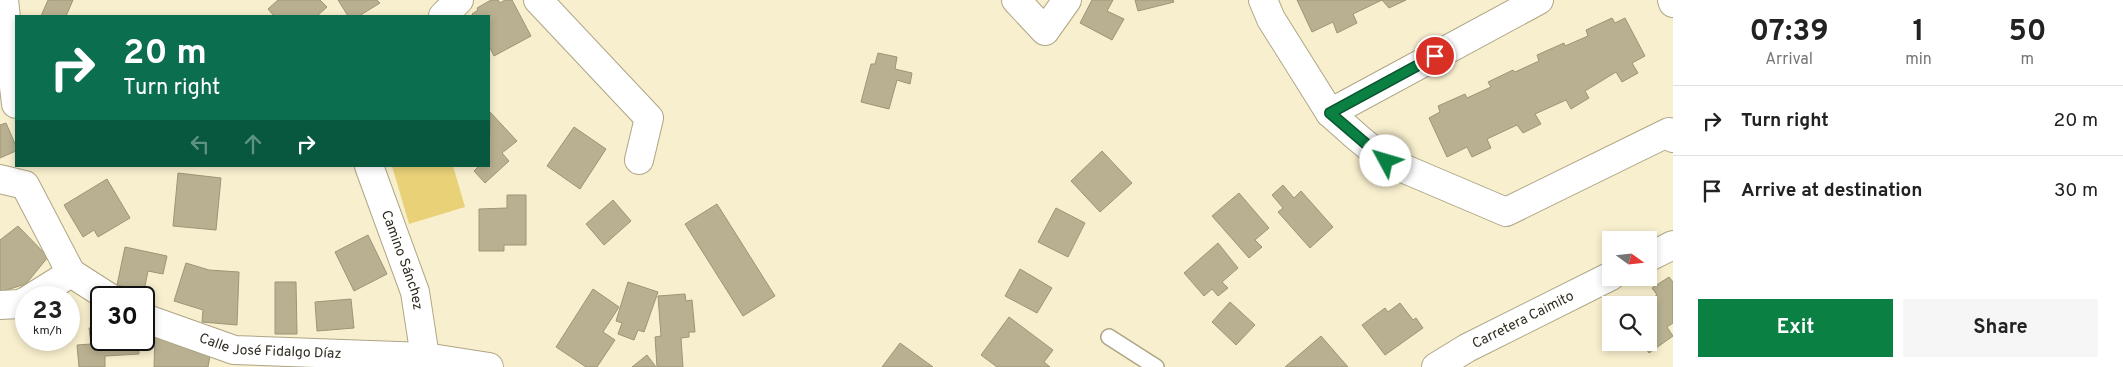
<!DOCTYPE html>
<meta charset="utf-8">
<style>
body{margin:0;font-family:Overpass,sans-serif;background:#f6f6f6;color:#222;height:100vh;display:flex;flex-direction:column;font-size:19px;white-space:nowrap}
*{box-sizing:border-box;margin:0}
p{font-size:16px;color:#767676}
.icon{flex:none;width:28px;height:28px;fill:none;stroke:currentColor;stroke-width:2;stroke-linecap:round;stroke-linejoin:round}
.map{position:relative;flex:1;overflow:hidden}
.panel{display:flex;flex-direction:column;background:#fff;width:450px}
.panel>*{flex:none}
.banner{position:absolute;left:15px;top:15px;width:475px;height:152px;border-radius:0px;box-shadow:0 2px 8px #0003;background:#0b6e4f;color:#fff;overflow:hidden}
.needle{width:32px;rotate:105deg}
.controls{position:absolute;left:1602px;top:231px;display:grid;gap:10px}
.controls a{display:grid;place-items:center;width:55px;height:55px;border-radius:0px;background:#fff;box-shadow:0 2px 8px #0003;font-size:25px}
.speed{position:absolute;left:15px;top:286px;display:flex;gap:10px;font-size:25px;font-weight:700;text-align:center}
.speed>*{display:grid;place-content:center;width:65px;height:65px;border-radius:50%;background:#fff;box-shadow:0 2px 8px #0003;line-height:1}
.speed small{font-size:12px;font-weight:400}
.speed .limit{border:2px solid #111;border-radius:8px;background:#fff;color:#111}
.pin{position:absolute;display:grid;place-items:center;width:42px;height:42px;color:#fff;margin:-21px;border:2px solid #fff;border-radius:50%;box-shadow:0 1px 5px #0007}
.me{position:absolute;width:55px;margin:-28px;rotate:309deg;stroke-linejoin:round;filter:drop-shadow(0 0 4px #0008)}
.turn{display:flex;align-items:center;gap:18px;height:105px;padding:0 25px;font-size:22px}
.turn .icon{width:65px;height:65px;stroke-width:2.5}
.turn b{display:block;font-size:35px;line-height:42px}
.lanes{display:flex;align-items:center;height:48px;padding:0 25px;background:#0003;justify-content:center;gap:25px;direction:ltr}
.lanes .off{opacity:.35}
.eta{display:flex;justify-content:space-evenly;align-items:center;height:85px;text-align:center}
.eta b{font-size:30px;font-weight:700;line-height:35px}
.action{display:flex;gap:10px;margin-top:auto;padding:10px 25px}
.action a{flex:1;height:58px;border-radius:0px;background:#0b8043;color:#fff;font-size:20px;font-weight:700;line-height:58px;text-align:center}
.action a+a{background:#f6f6f6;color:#222}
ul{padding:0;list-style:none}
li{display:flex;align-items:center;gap:15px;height:70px;padding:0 25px;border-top:1px solid #e0e0e0}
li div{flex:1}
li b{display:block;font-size:19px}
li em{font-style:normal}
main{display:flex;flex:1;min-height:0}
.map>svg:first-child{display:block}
.green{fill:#e9d178}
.building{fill:#b8b090;stroke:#9d9576}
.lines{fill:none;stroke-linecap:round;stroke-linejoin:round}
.service-casing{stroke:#aea586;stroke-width:18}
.minor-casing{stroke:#aea586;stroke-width:30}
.tertiary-casing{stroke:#aea586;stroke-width:30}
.service{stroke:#fff;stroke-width:15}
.minor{stroke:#fff;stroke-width:28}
.tertiary{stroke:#fff;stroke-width:28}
.route-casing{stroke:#07532c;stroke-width:12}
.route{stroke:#0b8043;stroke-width:9}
.labels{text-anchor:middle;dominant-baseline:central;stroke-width:4;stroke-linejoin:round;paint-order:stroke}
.street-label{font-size:14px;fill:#302c20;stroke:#fefcf6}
</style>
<main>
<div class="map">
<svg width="1673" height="367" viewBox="0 0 1673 367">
<rect width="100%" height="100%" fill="#f8efce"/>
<path class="green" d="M 392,166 L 453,166 L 465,207 L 409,224 Z"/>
<g class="building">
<path d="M 48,0 L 73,0 L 66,16 L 41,16 Z"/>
<path d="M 278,0 L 320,0 L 327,7 L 317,16 L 274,16 L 268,9 Z"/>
<path d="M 338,0 L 377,0 L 380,3 L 359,16 L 348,16 Z"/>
<path d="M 491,0 L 498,0 L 500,3 L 505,0 L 512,0 L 531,36 L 494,56 L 489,46 L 489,16 L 473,16 L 472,14 L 478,10 L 477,8 Z"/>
<path d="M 1092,0 L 1113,0 L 1107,11 L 1124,19 L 1112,40 L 1080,23 Z"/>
<path d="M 1135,0 L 1173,0 L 1174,2 L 1138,11 Z"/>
<path d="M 1297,0 L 1406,0 L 1389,8 L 1382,0 L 1353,14 L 1357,23 L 1337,33 L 1333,22 L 1312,32 Z"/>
<path d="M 1612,18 L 1615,23 L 1625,18 L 1645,56 L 1632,63 L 1638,73 L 1622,82 L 1616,72 L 1585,91 L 1589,98 L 1571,109 L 1566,100 L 1535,114 L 1541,124 L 1523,133 L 1517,125 L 1487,139 L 1491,148 L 1472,157 L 1467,147 L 1447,157 L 1429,118 L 1440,112 L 1438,106 L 1465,94 L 1467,98 L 1491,87 L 1488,82 L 1513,70 L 1515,72 L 1539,61 L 1537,55 L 1564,43 L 1565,46 L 1588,36 L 1586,30 Z"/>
<path d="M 878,53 L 897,57 L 895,69 L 912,73 L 910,84 L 897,80 L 889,109 L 861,102 L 871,64 L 875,64 Z"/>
<path d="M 490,112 L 517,141 L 502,153 L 509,161 L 485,183 L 474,171 L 479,166 L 489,166 Z"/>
<path d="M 6,123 L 16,146 L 16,151 L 0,158 L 0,125 Z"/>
<path d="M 574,127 L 606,149 L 580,189 L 547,166 Z"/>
<path d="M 1102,151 L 1132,183 L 1100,212 L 1071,181 Z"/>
<path d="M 178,173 L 221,178 L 216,230 L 173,226 Z"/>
<path d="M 107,179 L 130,218 L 98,237 L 94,230 L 83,237 L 64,205 Z"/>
<path d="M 1283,185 L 1294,198 L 1301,191 L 1333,227 L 1310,248 L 1278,212 L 1283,208 L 1272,195 Z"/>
<path d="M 1239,193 L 1269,228 L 1255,240 L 1262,247 L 1249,258 L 1212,216 Z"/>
<path d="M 507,195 L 526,195 L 526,245 L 504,245 L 504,251 L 479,251 L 479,209 L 507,208 Z"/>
<path d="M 613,200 L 631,221 L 604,245 L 586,224 Z"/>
<path d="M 717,204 L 775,296 L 743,316 L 685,224 Z"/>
<path d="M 1056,208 L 1085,223 L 1068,257 L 1038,242 Z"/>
<path d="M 18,226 L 48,257 L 26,284 L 0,292 L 0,240 Z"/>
<path d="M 368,235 L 387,274 L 354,291 L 335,252 Z"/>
<path d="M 1218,243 L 1238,268 L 1222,282 L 1228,288 L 1218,296 L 1212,289 L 1204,296 L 1184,273 Z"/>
<path d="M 125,247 L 167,256 L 163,274 L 148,271 L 144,291 L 117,285 Z"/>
<path d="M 186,263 L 209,270 L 239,272 L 237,325 L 202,322 L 203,310 L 174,301 Z"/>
<path d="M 1020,269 L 1052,288 L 1037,313 L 1005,296 Z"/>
<path d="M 1669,277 L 1673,282 L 1673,323 L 1667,327 L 1673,336 L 1649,353 L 1641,342 L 1649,342 L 1649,305 L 1642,305 L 1657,295 L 1652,288 Z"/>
<path d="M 275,282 L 296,282 L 297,334 L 275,334 Z"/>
<path d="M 628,282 L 658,292 L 644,332 L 638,330 L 634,340 L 618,334 L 622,323 L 616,321 Z"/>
<path d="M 593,289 L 619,307 L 603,332 L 615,340 L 597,367 L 586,367 L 556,347 Z"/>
<path d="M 685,294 L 686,301 L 692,300 L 695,332 L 689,332 L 689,337 L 681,338 L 683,367 L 657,367 L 655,337 L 661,336 L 658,296 Z"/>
<path d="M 351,299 L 354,328 L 317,331 L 315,302 Z"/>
<path d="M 1230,302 L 1255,325 L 1236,345 L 1212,322 Z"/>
<path d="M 1400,303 L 1413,320 L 1416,318 L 1423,328 L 1385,355 L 1362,325 L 1385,308 L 1388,312 Z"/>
<path d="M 1009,317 L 1053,350 L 1044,362 L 1050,367 L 997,367 L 981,355 Z"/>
<path d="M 101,327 L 101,340 L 138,340 L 139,354 L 105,356 L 105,367 L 79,367 L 77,345 L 91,344 L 89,328 Z"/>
<path d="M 155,332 L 193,351 L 210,356 L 208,367 L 154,367 Z"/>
<path d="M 1321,336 L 1348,367 L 1285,367 Z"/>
<path d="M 900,343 L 933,367 L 882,367 Z"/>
<path d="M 647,355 L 656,367 L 632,367 Z"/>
</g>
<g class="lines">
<defs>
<path id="service" d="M 1109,337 L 1156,367"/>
<g id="minor">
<path d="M 4,0 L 16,104"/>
<path d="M 538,0 L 649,118 L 639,160"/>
<path d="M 1016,0 L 1045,31 L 1067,0"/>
<path d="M 1263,0 L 1271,19 L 1330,113 L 1357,137 L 1386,161 L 1506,212 L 1669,132 L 1673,138"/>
<path d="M 1672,0 L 1673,3"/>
<path d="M 443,16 L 459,0"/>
<path d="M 1330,113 L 1539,0"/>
<path id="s1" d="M 369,166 L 415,292 L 425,357"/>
<path d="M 0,179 L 25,185 L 71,273 L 110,298"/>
<path d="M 31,298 L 71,273"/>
<path d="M 0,305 L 20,304 L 26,301"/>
<path id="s2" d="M 144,318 L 234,350 L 425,357 L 489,367"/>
</g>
<g id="tertiary">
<path d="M 1649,257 L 1673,245"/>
<path id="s3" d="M 1436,367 L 1467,348 L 1611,276"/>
</g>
</defs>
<use href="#service" class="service-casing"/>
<use href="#minor" class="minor-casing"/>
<use href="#tertiary" class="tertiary-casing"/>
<use href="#service" class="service"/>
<use href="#minor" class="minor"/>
<use href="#tertiary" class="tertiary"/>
</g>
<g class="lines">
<defs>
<path id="route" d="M 1386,161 L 1330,113 L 1435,56"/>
</defs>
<use href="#route" class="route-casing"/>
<use href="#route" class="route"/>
</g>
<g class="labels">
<g class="street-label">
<text stroke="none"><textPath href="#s1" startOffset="100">Camino Sánchez</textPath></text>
<text stroke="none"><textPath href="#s3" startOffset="99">Carretera Caimito</textPath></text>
<text stroke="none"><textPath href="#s2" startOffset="131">Calle José Fidalgo Díaz</textPath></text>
</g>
</g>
</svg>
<div class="controls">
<a><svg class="needle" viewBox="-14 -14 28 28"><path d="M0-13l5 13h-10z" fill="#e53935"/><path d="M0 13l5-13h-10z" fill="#767676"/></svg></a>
<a><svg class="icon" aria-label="search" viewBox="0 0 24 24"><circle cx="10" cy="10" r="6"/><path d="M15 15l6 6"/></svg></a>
</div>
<div class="speed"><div>23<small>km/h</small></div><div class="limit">30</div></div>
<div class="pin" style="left:1435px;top:56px;background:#d93025"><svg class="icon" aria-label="arrive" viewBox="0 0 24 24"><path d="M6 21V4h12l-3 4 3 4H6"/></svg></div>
<svg class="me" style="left:1386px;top:161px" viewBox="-20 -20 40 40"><circle r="19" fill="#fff"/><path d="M0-13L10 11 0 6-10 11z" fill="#0b8043"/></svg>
<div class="banner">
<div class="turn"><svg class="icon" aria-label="right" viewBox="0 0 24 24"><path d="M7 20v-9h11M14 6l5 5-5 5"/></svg><div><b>20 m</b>Turn right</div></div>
<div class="lanes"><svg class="icon off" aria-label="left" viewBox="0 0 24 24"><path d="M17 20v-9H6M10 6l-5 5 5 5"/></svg><svg class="icon off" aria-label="ahead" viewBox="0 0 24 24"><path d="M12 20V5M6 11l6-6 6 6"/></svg><svg class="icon" aria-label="right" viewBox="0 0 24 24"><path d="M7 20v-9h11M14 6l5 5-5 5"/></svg></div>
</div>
</div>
<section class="panel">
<div class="eta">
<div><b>07:39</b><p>Arrival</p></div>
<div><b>1</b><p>min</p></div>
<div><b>50</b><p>m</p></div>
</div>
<ul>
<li><svg class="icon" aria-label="right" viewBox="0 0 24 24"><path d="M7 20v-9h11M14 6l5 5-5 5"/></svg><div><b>Turn right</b></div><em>20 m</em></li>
<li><svg class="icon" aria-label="arrive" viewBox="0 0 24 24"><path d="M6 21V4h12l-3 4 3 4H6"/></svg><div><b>Arrive at destination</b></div><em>30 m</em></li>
</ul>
<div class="action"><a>Exit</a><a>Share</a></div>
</section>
</main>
